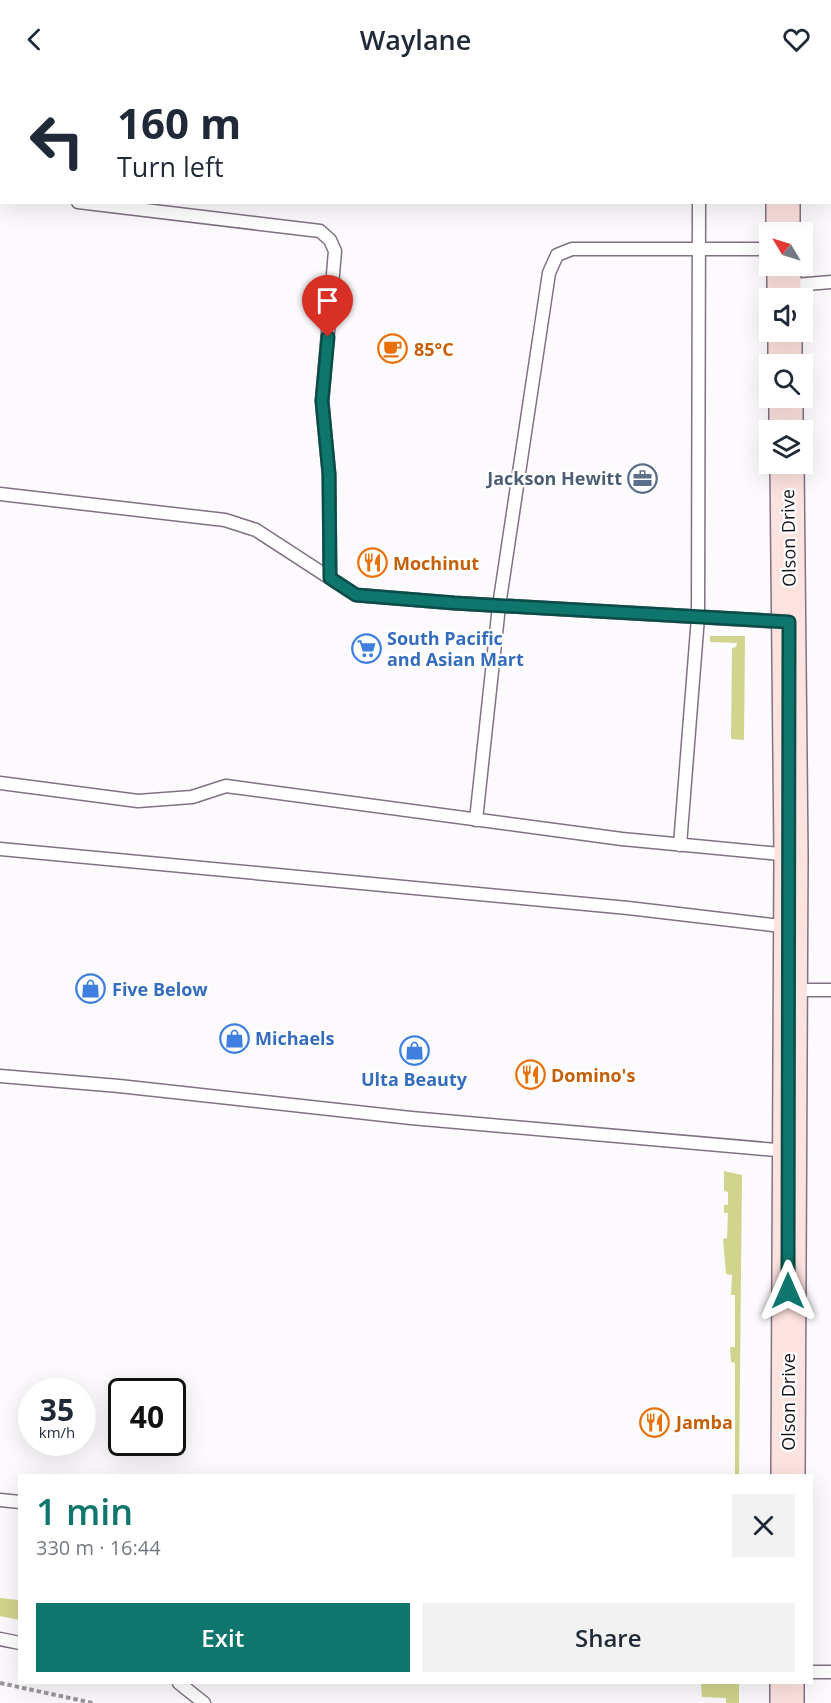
<!DOCTYPE html>
<meta charset="utf-8">
<style>
body{margin:0;font-family:"Open Sans",sans-serif;background:#f2f2f3;color:#1f2937;height:100vh;display:flex;flex-direction:column;font-size:22px;white-space:nowrap}
*{box-sizing:border-box;margin:0}
p{font-size:20px;color:#747a83}
.icon{flex:none;width:33px;height:33px;fill:none;stroke:currentColor;stroke-width:2;stroke-linecap:round;stroke-linejoin:round}
.map{position:relative;flex:1;overflow:hidden}
.sheet{position:absolute;left:18px;top:1396px;width:795px;height:210px;display:flex;flex-direction:column;background:#fff;border-radius:0px;box-shadow:0 6px 24px #0002}
.sheet>*{flex:none}
.top-card{position:absolute;left:0px;top:0px;width:831px;height:126px;box-shadow:0 6px 24px #0002;background:#fff;color:#1f2937;overflow:hidden}
.needle{width:39px;rotate:308deg}
.buttons{position:absolute;left:759px;top:144px;display:grid;gap:12px}
.buttons a{display:grid;place-items:center;width:54px;height:54px;border-radius:0px;background:#fff;box-shadow:0 6px 24px #0002;font-size:30px}
.speed{position:absolute;left:18px;top:1300px;display:flex;gap:12px;font-size:30px;font-weight:700;text-align:center}
.speed>*{display:grid;place-content:center;width:78px;height:78px;border-radius:50%;background:#fff;box-shadow:0 6px 24px #0002;line-height:1}
.speed small{font-size:15px;font-weight:400}
.speed .limit{border:3px solid #111;border-radius:9px;background:#fff;color:#111}
.pin{position:absolute;display:grid;place-items:center;width:51px;height:51px;color:#fff;margin:-62px -26px;border-radius:50% 50% 50% 0;rotate:-45deg;box-shadow:0 0 6px #0007}
.pin .icon{rotate:45deg}
.me{position:absolute;width:66px;margin:-33px;rotate:0deg;stroke-linejoin:round;filter:drop-shadow(0 0 4px #0008)}
.turn{display:flex;align-items:center;gap:21px;height:126px;padding:0 18px;font-size:27px}
.turn .icon{width:78px;height:78px;stroke-width:2.5}
.turn b{display:block;font-size:42px;line-height:51px}
.round{display:grid;place-items:center;flex:none;width:63px;height:63px;border-radius:0px;background:#f2f2f3}
.summary{display:flex;align-items:center;justify-content:space-between;height:102px;padding:0 18px}
h1{font-size:36px;font-weight:600;line-height:45px;color:#0f766e}
.action{display:flex;gap:12px;margin-top:auto;padding:12px 18px}
.action a{flex:1;height:69px;border-radius:0px;background:#0f766e;color:#fff;font-size:24px;font-weight:600;line-height:69px;text-align:center}
.action a+a{background:#f2f2f3;color:#1f2937}
header{display:flex;justify-content:space-between;align-items:center;height:78px;padding:0 18px;background:#fff;font-size:27px;font-weight:600}
.map>svg:first-child{display:block}
.green{fill:#d0d48c}
.lines{fill:none;stroke-linecap:round;stroke-linejoin:round}
.lane-casing{stroke:#807183;stroke-width:15}
.secondary-casing{stroke:#807183;stroke-width:36}
.path{stroke:#9a979b;stroke-width:4;stroke-dasharray:4.5 3;stroke-linecap:butt}
.lane{stroke:#fff;stroke-width:12}
.secondary{stroke:#fde3e0;stroke-width:33}
.route-casing{stroke:#0a4d48;stroke-width:15}
.route{stroke:#0f766e;stroke-width:10}
.labels{text-anchor:middle;dominant-baseline:central;stroke-width:4.5;stroke-linejoin:round;paint-order:stroke}
.food-label{font-size:18px;font-weight:bold;fill:#c56008;stroke:#fff;text-anchor:start}
.service-label{font-size:18px;font-weight:bold;fill:#4e5e75;stroke:#fff;text-anchor:end}
.street-label{font-size:18px;fill:#181319;stroke:#fff}
.shop-label{font-size:18px;font-weight:bold;fill:#366cbe;stroke:#fff;text-anchor:start}
</style>
<header><svg class="icon" aria-label="back" viewBox="0 0 24 24"><path d="M15 5l-7 7 7 7"/></svg>Waylane<svg class="icon" aria-label="heart" viewBox="0 0 24 24"><path d="M12 20l-8-8c-3-5 5-10 8-4 3-6 11-1 8 4z"/></svg></header>
<div class="map">
<svg width="831" height="1625" viewBox="0 0 831 1625">
<rect width="100%" height="100%" fill="#fdfafe"/>
<g class="green">
<path d="M 710,558 L 745,558 L 744,662 L 731,661 L 732,570 L 736,569 L 737,565 L 710,564 Z"/>
<path d="M 724,1093 L 742,1097 L 739,1398 L 735,1398 L 735,1285 L 731,1284 L 730,1269 L 735,1269 L 735,1217 L 731,1217 L 732,1197 L 726,1196 L 723,1161 L 727,1160 L 728,1135 L 724,1135 L 724,1127 L 728,1127 L 728,1114 L 724,1113 Z"/>
<path d="M 0,1520 L 19,1522 L 19,1542 L 0,1538 Z"/>
<path d="M 701,1605 L 739,1605 L 739,1625 L 726,1625 L 726,1620 L 702,1619 Z"/>
</g>
<g class="lines">
<defs>
<g id="lane">
<path d="M 688,0 L 689,2"/>
<path d="M 198,2 L 198,0"/>
<path d="M 0,117 L 2,117"/>
<path d="M 78,124 L 320,153 L 330,162 L 335,173 L 322,323 L 329,396 L 330,499"/>
<path d="M 784,208 L 831,204"/>
<path d="M 0,416 L 225,442 L 256,452 L 356,517 L 454,525 L 788,544"/>
<path d="M 0,705 L 138,723 L 192,719 L 226,708 L 622,761 L 790,777"/>
<path d="M 476,742 L 499,528 L 549,195 L 557,177 L 572,171 L 770,171"/>
<path d="M 680,767 L 698,539 L 699,124"/>
<path d="M 0,771 L 628,830 L 789,849"/>
<path d="M 790,912 L 831,912"/>
<path d="M 0,998 L 119,1008 L 411,1040 L 788,1073"/>
<path d="M 0,1422 L 20,1424"/>
<path d="M 0,1561 L 20,1565"/>
<path d="M 812,1594 L 831,1594"/>
<path d="M 179,1605 L 204,1625"/>
</g>
<g id="secondary">
<path d="M 781,0 L 781,2"/>
<path d="M 783,124 L 783,154"/>
<path d="M 784,188 L 784,220"/>
<path d="M 785,254 L 785,286"/>
<path d="M 786,320 L 786,352"/>
<path d="M 787,386 L 791,777 L 788,1398"/>
<path d="M 787,1625 L 787,1605"/>
</g>
</defs>
<use href="#lane" class="lane-casing"/>
<use href="#secondary" class="secondary-casing"/>
<path class="path" d="M 0,1605 L 93,1625"/>
<use href="#lane" class="lane"/>
<use href="#secondary" class="secondary"/>
</g>
<g class="lines">
<defs>
<path id="route" d="M 328,259 L 322,323 L 329,396 L 330,500 L 356,517 L 454,525 L 789,544 L 788,1213"/>
</defs>
<use href="#route" class="route-casing"/>
<use href="#route" class="route"/>
</g>
<defs>
<symbol id="cafe-ring" viewBox="-11 -11 22 22"><circle r="9.5" fill="#fff" stroke="#e8710a" stroke-width="1.5"/><path d="M-5.5-4.5H6V0H3Q3 3.5 0 3.5H-2.5Q-5.5 3.5-5.5 0ZM3-3.2v2h1.7v-2ZM-6 4.5H4V6H-6Z" fill="#e8710a"/></symbol>
<symbol id="office-ring" viewBox="-11 -11 22 22"><circle r="9.5" fill="#fff" stroke="#5c6f8a" stroke-width="1.5"/><path d="M-6-3h4V-5.5h4V-3h4V5H-6ZM-1-4.5V-3h2v-1.5ZM-6 0V1H6V0Z" fill="#5c6f8a"/></symbol>
<symbol id="restaurant-ring" viewBox="-11 -11 22 22"><circle r="9.5" fill="#fff" stroke="#e8710a" stroke-width="1.5"/><path d="M-5-6h1v4h1v-4h1v4h1v-4h1v5L-1.5 .5V6h-2V.5L-5-1ZM5-6V6H3V1.5H1.5Q1.5-4 5-6Z" fill="#e8710a"/></symbol>
<symbol id="supermarket-ring" viewBox="-11 -11 22 22"><circle r="9.5" fill="#fff" stroke="#3f7fe0" stroke-width="1.5"/><path d="M-6-5.5h2.5l.6 2H6L4.5 2H-2.5L-4.4-4H-6ZM-1.5 3.2a1.3 1.3 0 1 0 .1 0ZM3 3.2a1.3 1.3 0 1 0 .1 0Z" fill="#3f7fe0"/></symbol>
<symbol id="shop-ring" viewBox="-11 -11 22 22"><circle r="9.5" fill="#fff" stroke="#3f7fe0" stroke-width="1.5"/><path d="M-5-2.5h2.3a2.7 3.5 0 0 1 5.4 0H5L5.5 6h-11ZM-1.5-2.5h3a1.5 2.3 0 0 0-3 0Z" fill="#3f7fe0"/></symbol>
</defs>
<g fill-rule="evenodd">
<use href="#cafe-ring" x="376" y="254" width="33" height="33"/>
<use href="#office-ring" x="626" y="384" width="33" height="33"/>
<use href="#restaurant-ring" x="356" y="468" width="33" height="33"/>
<use href="#supermarket-ring" x="350" y="554" width="33" height="33"/>
<use href="#shop-ring" x="74" y="894" width="33" height="33"/>
<use href="#shop-ring" x="218" y="944" width="33" height="33"/>
<use href="#shop-ring" x="398" y="956" width="33" height="33"/>
<use href="#restaurant-ring" x="514" y="980" width="33" height="33"/>
<use href="#restaurant-ring" x="638" y="1328" width="33" height="33"/>
</g>
<g class="labels">
<g class="food-label">
<text x="414" y="271">85°C</text>
<text x="393" y="485">Mochinut</text>
<text x="551" y="997">Domino's</text>
<text x="676" y="1344">Jamba</text>
</g>
<g class="service-label">
<text x="622" y="400">Jackson Hewitt</text>
</g>
<g class="street-label">
<text transform="translate(788 460) rotate(-91)">Olson Drive</text>
<text transform="translate(788 1324) rotate(-90)">Olson Drive</text>
</g>
<g class="shop-label">
<text x="387" y="560">South Pacific<tspan x="387" dy="21">and Asian Mart</tspan></text>
<text x="112" y="911">Five Below</text>
<text x="255" y="960">Michaels</text>
<text x="414" y="1001" text-anchor="middle">Ulta Beauty</text>
</g>
</g>
</svg>
<div class="buttons">
<a><svg class="needle" viewBox="-14 -14 28 28"><path d="M0-13l5 13h-10z" fill="#e53935"/><path d="M0 13l5-13h-10z" fill="#747a83"/></svg></a>
<a><svg class="icon" aria-label="sound" viewBox="0 0 24 24"><path d="M4 9h4l5-4v14l-5-4H4zM17 9q2 3 0 6"/></svg></a>
<a><svg class="icon" aria-label="search" viewBox="0 0 24 24"><circle cx="10" cy="10" r="6"/><path d="M15 15l6 6"/></svg></a>
<a><svg class="icon" aria-label="layers" viewBox="0 0 24 24"><path d="M12 4l9 5-9 5-9-5zM3 14l9 5 9-5"/></svg></a>
</div>
<div class="speed"><div>35<small>km/h</small></div><div class="limit">40</div></div>
<div class="pin" style="left:328px;top:259px;background:#d93025"><svg class="icon" aria-label="arrive" viewBox="0 0 24 24"><path d="M6 21V4h12l-3 4 3 4H6"/></svg></div>
<svg class="me" style="left:788px;top:1213px" viewBox="-20 -20 40 40"><path d="M0-17L14 15 0 8-14 15z" fill="#0f766e" stroke="#fff" stroke-width="4"/></svg>
<div class="top-card">
<div class="turn"><svg class="icon" aria-label="left" viewBox="0 0 24 24"><path d="M17 20v-9H6M10 6l-5 5 5 5"/></svg><div><b>160 m</b>Turn left</div></div>
</div>
<section class="sheet">
<div class="summary"><div><h1>1 min</h1><p>330 m · 16:44</p></div><a class="round"><svg class="icon" aria-label="close" viewBox="0 0 24 24"><path d="M6 6l12 12M18 6L6 18"/></svg></a></div>
<div class="action"><a>Exit</a><a>Share</a></div>
</section>
</div>
